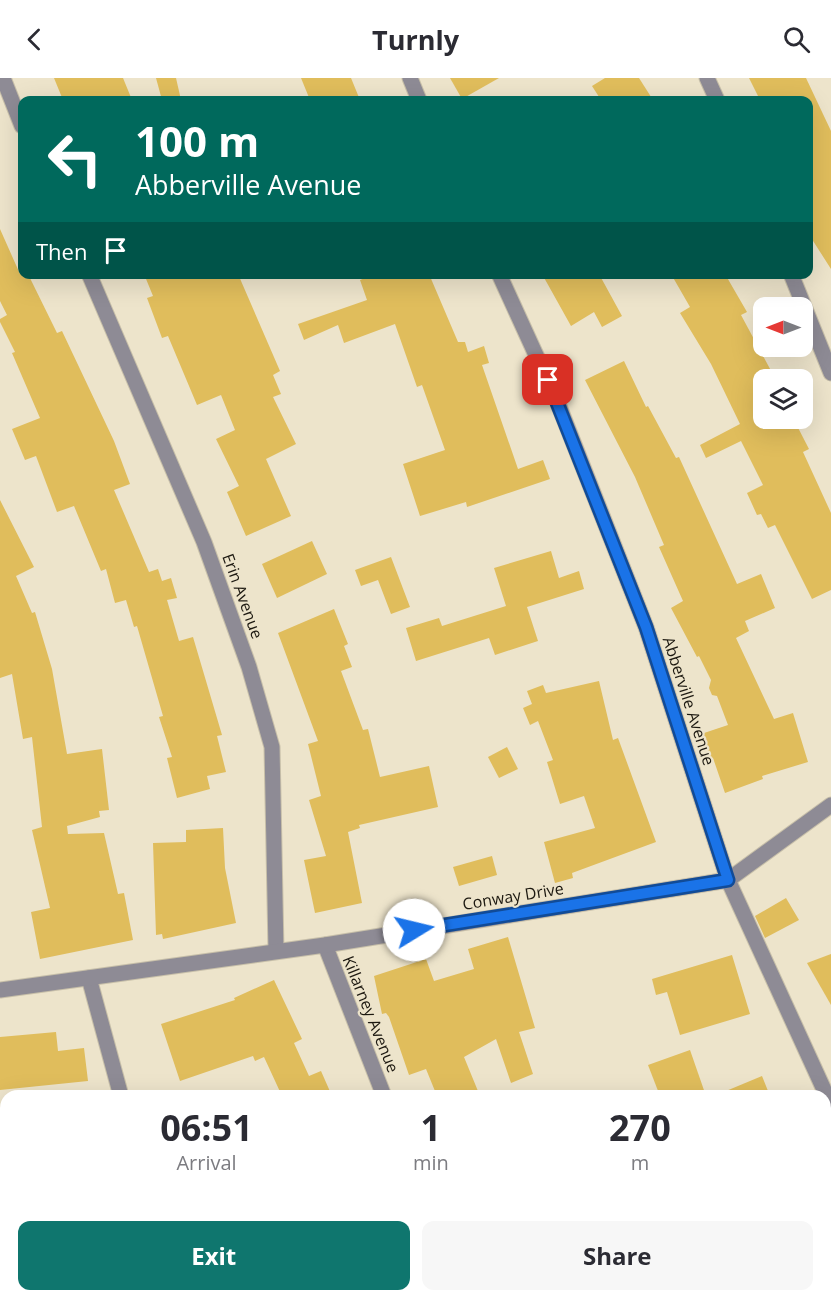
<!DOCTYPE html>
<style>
body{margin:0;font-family:"Open Sans",sans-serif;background:#f7f7f7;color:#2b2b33;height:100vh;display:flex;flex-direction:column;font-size:22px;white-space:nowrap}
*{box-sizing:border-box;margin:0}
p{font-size:20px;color:#7c7c81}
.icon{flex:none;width:33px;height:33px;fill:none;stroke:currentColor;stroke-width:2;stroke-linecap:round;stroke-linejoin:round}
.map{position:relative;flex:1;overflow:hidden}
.sheet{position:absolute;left:0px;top:1012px;width:831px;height:212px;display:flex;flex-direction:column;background:#fff;border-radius:18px 18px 0 0;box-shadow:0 6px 24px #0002}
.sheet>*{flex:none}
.guide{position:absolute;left:18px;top:18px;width:795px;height:183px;border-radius:12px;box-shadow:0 6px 24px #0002;background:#00695c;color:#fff;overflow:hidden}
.needle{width:39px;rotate:270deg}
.fabs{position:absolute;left:753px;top:219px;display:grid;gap:12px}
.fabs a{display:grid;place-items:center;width:60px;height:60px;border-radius:12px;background:#fff;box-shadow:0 6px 24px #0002;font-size:30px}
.pin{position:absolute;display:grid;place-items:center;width:51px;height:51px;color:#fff;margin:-26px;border-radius:12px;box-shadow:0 3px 9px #0006}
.me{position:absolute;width:66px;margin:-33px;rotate:81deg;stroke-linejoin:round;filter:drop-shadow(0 0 4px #0008)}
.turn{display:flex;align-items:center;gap:21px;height:126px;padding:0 18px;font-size:27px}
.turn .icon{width:78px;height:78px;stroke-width:2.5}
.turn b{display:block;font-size:42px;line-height:51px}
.then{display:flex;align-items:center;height:57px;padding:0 18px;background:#0003;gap:12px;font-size:22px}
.eta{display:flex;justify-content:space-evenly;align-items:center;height:102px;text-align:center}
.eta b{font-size:36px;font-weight:700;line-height:42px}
.cta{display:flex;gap:12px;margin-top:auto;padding:12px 18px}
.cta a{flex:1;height:69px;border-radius:12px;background:#0f766e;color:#fff;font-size:24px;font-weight:700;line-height:69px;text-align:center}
.cta a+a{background:#f7f7f7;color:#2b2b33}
header{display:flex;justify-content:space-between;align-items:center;height:78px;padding:0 18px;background:#fff;font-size:27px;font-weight:700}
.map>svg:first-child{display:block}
.building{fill:#e0bd5c}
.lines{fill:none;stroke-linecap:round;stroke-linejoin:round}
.minor-casing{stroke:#c7bfa9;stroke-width:17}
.tertiary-casing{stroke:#c7bfa9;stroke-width:17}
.minor{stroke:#8e8b95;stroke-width:15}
.tertiary{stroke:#8e8b95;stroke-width:15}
.route-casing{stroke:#114b97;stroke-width:15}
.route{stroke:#1a73e8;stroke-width:10}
.labels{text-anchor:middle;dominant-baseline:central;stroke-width:4.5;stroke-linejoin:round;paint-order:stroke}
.street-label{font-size:16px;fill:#1c1810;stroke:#ede4cb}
</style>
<header><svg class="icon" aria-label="back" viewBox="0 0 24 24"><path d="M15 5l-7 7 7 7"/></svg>Turnly<svg class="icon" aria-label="search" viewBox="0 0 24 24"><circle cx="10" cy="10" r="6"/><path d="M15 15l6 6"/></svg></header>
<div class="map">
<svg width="831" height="1223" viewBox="0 0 831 1223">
<rect width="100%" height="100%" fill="#ede4cb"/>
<g class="building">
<path d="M 54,0 L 123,0 L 132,22 L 63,22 Z"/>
<path d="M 156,0 L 176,0 L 181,22 L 162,22 Z"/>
<path d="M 301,0 L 351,0 L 360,22 L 310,22 Z"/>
<path d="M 450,0 L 499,0 L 462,21 Z"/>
<path d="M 605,0 L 639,0 L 653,22 L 601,22 L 592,8 Z"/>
<path d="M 749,0 L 806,0 L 831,53 L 831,191 L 808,155 L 808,22 L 760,22 Z"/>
<path d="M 0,151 L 20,196 L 28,196 L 57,255 L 62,253 L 114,363 L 130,406 L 114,412 L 149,494 L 158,491 L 162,503 L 171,500 L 177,520 L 167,522 L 179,563 L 193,559 L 222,657 L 217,658 L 226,694 L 207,698 L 210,711 L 177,720 L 167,680 L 172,679 L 159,639 L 163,638 L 137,548 L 134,549 L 126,522 L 115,525 L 106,491 L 101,493 L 74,428 L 57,434 L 36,378 L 25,382 L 12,351 L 40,340 L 12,275 L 15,274 L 0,244 L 0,241 L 7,237 L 0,223 Z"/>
<path d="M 144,196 L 238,196 L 280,293 L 273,297 L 281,316 L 273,319 L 296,366 L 266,381 L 291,438 L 246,458 L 227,414 L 239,408 L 216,361 L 235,352 L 221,317 L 197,327 L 168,258 L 162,260 L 147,220 L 153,218 Z"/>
<path d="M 375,196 L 429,196 L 458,264 L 465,264 L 468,274 L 484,268 L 489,285 L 482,287 L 518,391 L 543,382 L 550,401 L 467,429 L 466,424 L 420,438 L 403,386 L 445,372 L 422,307 L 417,309 L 395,246 L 344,265 L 338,247 L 304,262 L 298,246 L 367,222 L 360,202 Z"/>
<path d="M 542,196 L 599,196 L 622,238 L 602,249 L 594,234 L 571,248 Z"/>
<path d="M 671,196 L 725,196 L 747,234 L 741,237 L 776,302 L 764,302 L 764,340 L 793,340 L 809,371 L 803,374 L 831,435 L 831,512 L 812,521 L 775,447 L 768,450 L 761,436 L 757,437 L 747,415 L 763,407 L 741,363 L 706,380 L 700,367 L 740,346 L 711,286 L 680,235 L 690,229 Z"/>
<path d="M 624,283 L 646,329 L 648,328 L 676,380 L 679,379 L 737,506 L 761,496 L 775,530 L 745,543 L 749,553 L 736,560 L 774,641 L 793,635 L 808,684 L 762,698 L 763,701 L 725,715 L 713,680 L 706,680 L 698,657 L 728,647 L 717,618 L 712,617 L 709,610 L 711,602 L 699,578 L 697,579 L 671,530 L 683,523 L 659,469 L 664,467 L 635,399 L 585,302 Z"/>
<path d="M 0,422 L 34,489 L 16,498 L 32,535 L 35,534 L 52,591 L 67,676 L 102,671 L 109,732 L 99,733 L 100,739 L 67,748 L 68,756 L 104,755 L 118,816 L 124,815 L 133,862 L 40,881 L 31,834 L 50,830 L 32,752 L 42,749 L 32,659 L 23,661 L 12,596 L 0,600 Z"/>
<path d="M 312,463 L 327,496 L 277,520 L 262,486 Z"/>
<path d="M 551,473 L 559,500 L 579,493 L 584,511 L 527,529 L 538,563 L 495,577 L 489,560 L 416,583 L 406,550 L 439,540 L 442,548 L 506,528 L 494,490 Z"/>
<path d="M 391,479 L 410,529 L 391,536 L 378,502 L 361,508 L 355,492 Z"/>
<path d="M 334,531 L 348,566 L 344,568 L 352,589 L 341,593 L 363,652 L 368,651 L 380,699 L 429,688 L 438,729 L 359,747 L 360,750 L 348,754 L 362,825 L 315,835 L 304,782 L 326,778 L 309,722 L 321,718 L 308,666 L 318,663 L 278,555 Z"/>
<path d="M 599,603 L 613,662 L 618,660 L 656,764 L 572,795 L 573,800 L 555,805 L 544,764 L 595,750 L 584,718 L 560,726 L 547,684 L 553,682 L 538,643 L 530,647 L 523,630 L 532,626 L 527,613 L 543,607 L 546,615 Z"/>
<path d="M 507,669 L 518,691 L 499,700 L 488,679 Z"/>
<path d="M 223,750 L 225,790 L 236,845 L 163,861 L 162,856 L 156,857 L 153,765 L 186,764 L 186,752 Z"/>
<path d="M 492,778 L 497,797 L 459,808 L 453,789 Z"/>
<path d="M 786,820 L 799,842 L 765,860 L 755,838 Z"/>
<path d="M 508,859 L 535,950 L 519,954 L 533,996 L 511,1005 L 496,961 L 464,979 L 480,1018 L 437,1018 L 426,991 L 409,997 L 389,939 L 386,935 L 382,936 L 374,898 L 426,881 L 434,903 L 474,891 L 468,871 Z"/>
<path d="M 831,876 L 831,927 L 807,885 Z"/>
<path d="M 732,877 L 750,936 L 680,957 L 667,914 L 656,917 L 652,901 Z"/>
<path d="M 274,902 L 302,961 L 294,965 L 309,998 L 321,993 L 332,1018 L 282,1018 L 264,979 L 255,983 L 253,978 L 180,1003 L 161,946 L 235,922 L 234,920 Z"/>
<path d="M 56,954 L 58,973 L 84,970 L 88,1003 L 0,1012 L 0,959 Z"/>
<path d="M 690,972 L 706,1018 L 660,1018 L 648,987 Z"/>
<path d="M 762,998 L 770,1018 L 714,1018 Z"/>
</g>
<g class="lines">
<defs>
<g id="minor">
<path d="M 3,0 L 22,48"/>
<path d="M 707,0 L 717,22"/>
<path d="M 89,196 L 204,464 L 249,589 L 272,669 L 276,872"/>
<path d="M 791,196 L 831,295"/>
<path d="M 325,867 L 384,1018"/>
<path d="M 89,900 L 121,1018"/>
<path d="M 0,912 L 325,867 L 728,802 L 831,727"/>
<path d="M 203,1218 L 205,1223"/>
<path d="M 514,1218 L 517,1223"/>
</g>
<g id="tertiary">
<path d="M 410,0 L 419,22"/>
<path d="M 499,196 L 557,323 L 646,549 L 728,802 L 831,1027"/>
</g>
</defs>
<use href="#minor" class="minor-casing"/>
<use href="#tertiary" class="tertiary-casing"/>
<use href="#minor" class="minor"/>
<use href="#tertiary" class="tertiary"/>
</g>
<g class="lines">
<defs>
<path id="route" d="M 414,852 L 728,802 L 646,549 L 548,302"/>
</defs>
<use href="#route" class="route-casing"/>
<use href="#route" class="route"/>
</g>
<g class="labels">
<g class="street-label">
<text transform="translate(243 518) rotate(70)">Erin Avenue</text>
<text transform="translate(689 623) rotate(72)">Abberville Avenue</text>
<text transform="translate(513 818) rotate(-9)">Conway Drive</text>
<text transform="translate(371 936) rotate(68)">Killarney Avenue</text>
</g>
</g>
</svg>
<div class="fabs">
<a><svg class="needle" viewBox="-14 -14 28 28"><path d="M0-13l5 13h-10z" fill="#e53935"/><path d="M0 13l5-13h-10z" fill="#7c7c81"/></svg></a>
<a><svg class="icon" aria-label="layers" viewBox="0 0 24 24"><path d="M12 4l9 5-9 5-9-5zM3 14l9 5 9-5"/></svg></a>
</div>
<div class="pin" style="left:548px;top:302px;background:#d93025"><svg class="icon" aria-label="arrive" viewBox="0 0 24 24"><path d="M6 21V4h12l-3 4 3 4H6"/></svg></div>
<svg class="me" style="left:414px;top:852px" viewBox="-20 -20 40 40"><circle r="19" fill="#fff"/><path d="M0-13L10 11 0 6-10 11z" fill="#1a73e8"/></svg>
<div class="guide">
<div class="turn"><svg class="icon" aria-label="left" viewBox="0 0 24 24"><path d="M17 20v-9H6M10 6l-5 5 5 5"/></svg><div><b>100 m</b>Abberville Avenue</div></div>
<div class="then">Then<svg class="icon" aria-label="arrive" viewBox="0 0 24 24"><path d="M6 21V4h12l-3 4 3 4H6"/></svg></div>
</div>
<section class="sheet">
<div class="eta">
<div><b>06:51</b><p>Arrival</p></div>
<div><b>1</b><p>min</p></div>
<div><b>270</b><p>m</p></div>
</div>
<div class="cta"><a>Exit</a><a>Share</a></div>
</section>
</div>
